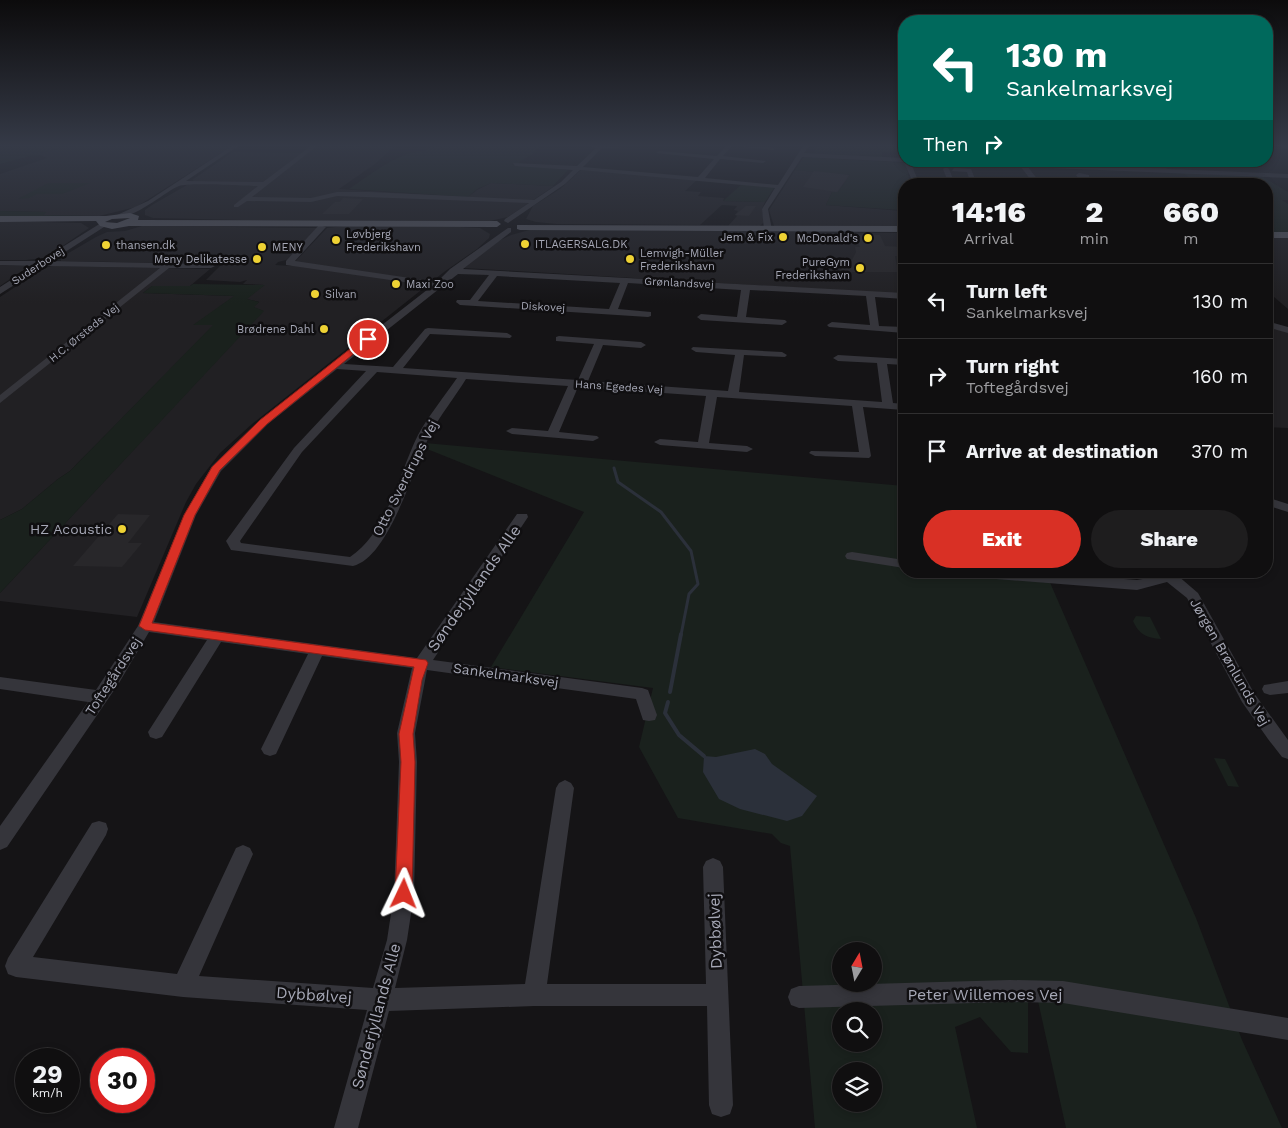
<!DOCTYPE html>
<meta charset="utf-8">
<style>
body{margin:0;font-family:"Work Sans",sans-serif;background:#1e1d1e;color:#f1f3f6;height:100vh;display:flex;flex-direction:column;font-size:19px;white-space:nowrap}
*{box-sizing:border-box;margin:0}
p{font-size:16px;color:#9c9c9f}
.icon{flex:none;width:28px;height:28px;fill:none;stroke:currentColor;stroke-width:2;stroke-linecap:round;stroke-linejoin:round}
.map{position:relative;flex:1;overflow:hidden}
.drawer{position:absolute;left:898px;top:178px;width:375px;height:400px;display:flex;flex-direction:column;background:#100f10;border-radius:20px;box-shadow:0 2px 8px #0003,0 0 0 1px #302f30}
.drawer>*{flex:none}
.top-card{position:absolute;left:898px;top:15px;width:375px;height:152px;border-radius:20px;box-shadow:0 2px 8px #0003,0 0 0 1px #302f30;background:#00695c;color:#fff;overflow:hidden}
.needle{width:32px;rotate:10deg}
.tools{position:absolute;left:832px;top:942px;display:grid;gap:10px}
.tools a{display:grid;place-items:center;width:50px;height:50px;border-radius:50%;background:#100f10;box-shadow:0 2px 8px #0003,0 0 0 1px #302f30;font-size:25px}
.speed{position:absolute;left:15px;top:1048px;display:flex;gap:10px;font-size:25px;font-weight:700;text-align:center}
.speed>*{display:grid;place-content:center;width:65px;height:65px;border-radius:50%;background:#100f10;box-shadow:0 2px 8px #0003,0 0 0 1px #302f30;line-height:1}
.speed small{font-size:12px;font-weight:400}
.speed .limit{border:8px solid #d22;background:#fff;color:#111}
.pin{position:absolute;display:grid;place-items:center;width:42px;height:42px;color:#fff;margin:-21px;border:2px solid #fff;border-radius:50%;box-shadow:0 1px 5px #0007}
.me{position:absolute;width:55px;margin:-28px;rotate:2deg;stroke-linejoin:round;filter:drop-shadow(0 0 4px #0008)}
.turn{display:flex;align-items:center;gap:18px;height:105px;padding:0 25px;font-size:22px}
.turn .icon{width:65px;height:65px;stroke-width:2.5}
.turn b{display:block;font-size:35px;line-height:42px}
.then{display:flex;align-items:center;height:48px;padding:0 25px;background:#0003;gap:10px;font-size:19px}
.eta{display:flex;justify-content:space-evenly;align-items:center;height:85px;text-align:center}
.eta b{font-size:30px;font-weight:800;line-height:35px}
.primary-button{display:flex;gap:10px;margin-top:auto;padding:10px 25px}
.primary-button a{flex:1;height:58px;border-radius:30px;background:#d93025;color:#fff;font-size:20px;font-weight:800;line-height:58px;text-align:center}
.primary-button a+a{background:#1e1d1e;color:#f1f3f6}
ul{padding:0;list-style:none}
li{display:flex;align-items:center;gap:15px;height:75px;padding:0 25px;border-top:1px solid #302f30}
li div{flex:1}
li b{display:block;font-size:19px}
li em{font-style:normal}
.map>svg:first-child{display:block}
.built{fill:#212023}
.green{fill:#1a211d;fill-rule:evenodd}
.water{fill:#2b303a}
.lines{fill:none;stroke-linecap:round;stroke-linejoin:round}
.stream-far1{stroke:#2b303a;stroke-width:3}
.stream{stroke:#2b303a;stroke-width:4}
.building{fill:#28272a}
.minor{fill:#35353b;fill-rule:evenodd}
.major{fill:#51525a;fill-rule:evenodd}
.route{fill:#d93025;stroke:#8d1f18}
.poi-dot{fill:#eed234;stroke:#100f11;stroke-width:2}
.labels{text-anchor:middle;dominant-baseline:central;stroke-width:5;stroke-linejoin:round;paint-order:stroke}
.far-poi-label{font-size:11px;fill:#a6a8b6;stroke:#100f11;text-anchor:start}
.far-street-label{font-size:11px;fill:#a6a8b6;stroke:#100f11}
.street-label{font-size:14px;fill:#a6a8b6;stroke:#100f11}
.poi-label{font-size:14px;fill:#a6a8b6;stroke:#100f11;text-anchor:end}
.near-street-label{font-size:16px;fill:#a6a8b6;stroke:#100f11}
</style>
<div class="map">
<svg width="1288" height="1128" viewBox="0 0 1288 1128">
<rect width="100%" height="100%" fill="#151416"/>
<g class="built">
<path d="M 68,146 L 232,146 L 136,207 L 99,216 L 42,215 L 46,212 L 0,211 L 0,174 L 47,158 L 40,155 L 28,156 Z"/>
<path d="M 317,146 L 395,146 L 375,164 L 339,189 L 468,197 L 477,190 L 491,183 L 554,186 L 508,217 L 490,221 L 241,220 L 153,218 L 145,215 L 145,210 L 152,205 L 194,181 L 192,180 L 233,152 L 308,153 Z"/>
<path d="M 951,161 L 1084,161 L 1086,163 L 1086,166 Z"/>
<path d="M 1100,161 L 1159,161 L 1168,170 L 1106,167 Z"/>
<path d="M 581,170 L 698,179 L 685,191 L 701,192 L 698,196 L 724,198 L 723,201 L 765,202 L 762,209 L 764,222 L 760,226 L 728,226 L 737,216 L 735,215 L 738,211 L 734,210 L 737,206 L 722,205 L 700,225 L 557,224 L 536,222 L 526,219 L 533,206 L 560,189 Z"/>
<path d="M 795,170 L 850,175 L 838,192 L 832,192 L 826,205 L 903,211 L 899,228 L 774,226 L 769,210 Z"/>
<path d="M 0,221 L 81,223 L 89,228 L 45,258 L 26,260 L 0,260 Z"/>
<path d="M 142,226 L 317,228 L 290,259 L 278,262 L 275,265 L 291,266 L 327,228 L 344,226 L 460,227 L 480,228 L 490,234 L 489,238 L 477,249 L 444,272 L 252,424 L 220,453 L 196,484 L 186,502 L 137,617 L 0,601 L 0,593 L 263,311 L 253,307 L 259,302 L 246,299 L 264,285 L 243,284 L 247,280 L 240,282 L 206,280 L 222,264 L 61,261 L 60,258 L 96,237 L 107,232 L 125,231 Z"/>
<path d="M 533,229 L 904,233 L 904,294 L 464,268 L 498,241 L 511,235 Z"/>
<path d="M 1266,237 L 1288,238 L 1288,309 L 1266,290 Z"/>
<path d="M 0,265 L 28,266 L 28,267 L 0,286 Z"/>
<path d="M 53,266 L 210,269 L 190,286 L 152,286 L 143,293 L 235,296 L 194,325 L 214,325 L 70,471 L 58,479 L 22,509 L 0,520 L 0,297 L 44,268 Z"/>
<path d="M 1266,327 L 1288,332 L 1288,428 L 1266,427 Z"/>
</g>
<g class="green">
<path d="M 0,146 L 68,146 L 0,164 Z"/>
<path d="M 431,146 L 540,146 L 534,153 L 519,162 L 524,165 L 568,170 L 553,186 L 491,183 L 477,189 L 468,197 L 349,189 C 368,177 403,148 425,152 Z"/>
<path d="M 818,146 L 904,146 L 904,153 L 882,152 L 882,157 L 813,153 Z"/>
<path d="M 804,157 L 906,163 L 910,184 L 904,184 L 904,203 L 901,210 L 826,205 L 832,192 L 838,192 L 850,175 L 795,170 Z"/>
<path d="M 1183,173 L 1261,176 L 1288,192 L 1288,200 L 1282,200 L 1288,204 L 1288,232 L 1266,232 L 1266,184 L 1199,184 Z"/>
<path d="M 48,183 L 90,183 L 62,194 L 37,194 L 29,198 L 18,199 Z"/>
<path d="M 742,184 L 772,187 L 774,188 L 765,202 L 723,201 Z"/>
<path d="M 0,211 L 47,212 L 43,215 L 99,216 L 0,217 Z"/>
<path d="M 193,284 L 265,285 L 247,299 L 259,302 L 254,307 L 264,311 L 0,593 L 0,520 L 22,509 L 58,479 L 70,471 L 213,325 L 193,325 L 234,296 L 143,293 L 152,286 L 190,286 Z"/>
<path d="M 425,443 L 904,486 L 904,571 L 1045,571 L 1196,918 L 1242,1040 L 1282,1128 L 1066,1128 L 1038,1001 L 1028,1000 L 1028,1053 L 1011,1052 L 980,1017 L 955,1027 L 977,1128 L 815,1128 L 790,846 L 781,843 L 772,834 L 678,818 L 639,747 L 653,688 L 491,667 L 584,512 L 422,447 ZM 841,951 L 874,951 L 874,984 L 841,984 ZM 841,1011 L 874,1011 L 874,1044 L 841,1044 ZM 841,1071 L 874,1071 L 874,1104 L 841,1104 Z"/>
<path d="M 1136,616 L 1150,617 L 1161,639 C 1146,638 1139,634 1133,621 Z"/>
<path d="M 1214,758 L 1225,759 L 1239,787 L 1228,786 Z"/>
</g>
<path class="water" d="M 755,749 L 765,754 L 772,764 L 817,796 L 802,816 L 787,821 L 740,809 L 719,799 L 703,772 L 704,756 L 716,757 Z"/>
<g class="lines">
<path class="stream-far1" d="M 614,468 L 618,482 L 661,512 L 691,551 L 698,584 L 689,594 L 681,635"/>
<g class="stream">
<path d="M 670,692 L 681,634"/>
<path d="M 668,702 L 665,713 L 679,735 L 704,756"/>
</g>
</g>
<g class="building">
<path d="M 814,171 L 849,175 L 837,192 L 803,187 Z"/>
<path d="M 343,198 L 363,199 L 349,214 L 322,214 L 335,202 L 340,202 Z"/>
<path d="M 746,206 L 756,206 L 749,216 L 735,215 Z"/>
<path d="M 854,235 L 880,235 L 885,246 L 904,247 L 904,257 L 895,256 L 898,272 L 842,272 L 839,260 L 852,260 L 856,252 L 855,247 L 860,247 Z"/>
<path d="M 118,514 L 150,515 L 128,543 L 142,543 L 122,567 L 73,566 Z"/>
</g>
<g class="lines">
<g class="minor">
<path d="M 232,146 L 238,146 L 186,181 L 263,182 L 311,146 L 317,146 L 252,197 L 311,198 L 337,192 L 370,192 L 534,200 L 561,182 L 573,170 L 515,166 L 513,163 L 577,166 L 596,148 L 590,146 L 626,147 L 602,148 L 583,167 L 698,177 L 714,159 L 656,153 L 659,151 L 717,156 L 726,146 L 732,146 L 723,156 L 766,161 L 763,163 L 720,159 L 705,178 L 778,185 L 803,146 L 809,146 L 804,153 L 904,158 L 904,161 L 910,161 L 917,178 L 916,184 L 910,184 L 911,178 L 904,162 L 802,157 L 768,209 L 772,230 L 768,232 L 764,230 L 762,209 L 775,188 L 580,170 L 565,184 L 508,223 L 504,221 L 505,219 L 529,203 L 337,196 L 311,202 L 247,201 L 238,207 L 234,207 L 234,205 L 258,186 C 244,186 189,182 179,186 C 167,190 130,223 117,215 L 148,201 Z"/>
<path d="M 735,146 L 776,148 L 773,150 Z"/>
<path d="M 1279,146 L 1288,146 L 1288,150 Z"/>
<path d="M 922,161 L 975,161 L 1288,174 L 1288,178 L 1028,167 L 1041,184 L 1034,184 L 1021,167 Z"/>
<path d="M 946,167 L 949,169 L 955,184 L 949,184 L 943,169 Z"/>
<path d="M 954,168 L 971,169 L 977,184 L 971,184 L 967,172 L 952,171 Z"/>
<path d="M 1079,173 L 1089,175 L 1089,177 L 1085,178 L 1090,184 L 1083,184 L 1076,175 Z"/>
<path d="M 1139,177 L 1158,179 L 1145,181 L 1148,184 L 1141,184 L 1136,179 Z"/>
<path d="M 904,214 L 904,234 L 903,234 L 899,232 L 900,216 Z"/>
<path d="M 101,223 L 104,223 L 104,227 L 51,261 L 211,264 L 215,266 L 211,268 L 169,268 L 0,403 L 0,395 L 160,268 L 44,266 L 0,294 L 0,287 L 33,266 L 0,265 L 0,261 L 40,261 Z"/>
<path d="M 319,225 L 326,227 L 295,261 L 437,282 L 450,269 L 508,228 L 511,228 L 511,232 L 463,269 L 904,293 L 904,299 L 875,297 L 879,326 L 904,327 L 904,333 L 829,327 L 827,325 L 832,322 L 870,325 L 866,296 L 750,290 L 746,317 L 785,320 L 787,322 L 782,325 L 701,320 L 697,317 L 701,314 L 737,317 L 741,290 L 628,283 L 618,309 L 651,312 L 651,316 L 648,317 L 460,305 L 456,302 L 457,300 L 470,300 L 489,275 L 458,274 L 344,364 L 393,367 L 425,329 L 428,328 L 507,333 L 512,336 L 510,338 L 430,334 L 403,368 L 578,380 L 594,344 L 556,341 L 556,337 L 559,336 L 641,342 L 646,345 L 641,348 L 603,345 L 588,381 L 728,391 L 735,355 L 696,352 L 691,349 L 693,347 L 782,352 L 787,355 L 785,357 L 744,355 L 739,392 L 882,402 L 877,363 L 838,361 L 833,358 L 838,355 L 904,359 L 904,365 L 887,364 L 893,403 L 904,404 L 904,410 L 863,407 L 871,456 L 869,458 L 815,456 L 809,453 L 811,451 L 859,452 L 852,406 L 717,397 L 709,443 L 747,446 L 753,449 L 747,452 L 660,445 L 654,442 L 660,439 L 698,442 L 706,396 L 578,387 L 559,432 L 597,436 L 599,438 L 593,441 L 512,434 L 506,431 L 512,428 L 548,431 L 568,386 L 466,379 C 455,397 441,414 431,433 C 414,465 390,557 353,566 L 231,550 L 226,541 L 294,448 L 366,371 L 337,369 L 268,424 L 221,471 L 196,515 L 154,622 L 417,658 L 517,514 L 527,514 L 528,517 L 433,660 L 642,688 L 648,690 L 657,715 L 655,720 L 649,721 L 643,720 L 636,699 L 427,670 L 415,733 L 417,762 L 414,894 L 407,940 L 395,988 L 525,984 L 556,788 L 559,783 L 565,780 L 571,783 L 574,788 L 547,984 L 706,984 L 703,867 L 706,861 L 713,858 L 720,861 L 723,867 L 733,1105 L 730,1114 L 721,1117 L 712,1114 L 709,1105 L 707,1006 L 534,1006 L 389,1011 L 358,1128 L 334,1128 L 367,1010 L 183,997 L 16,977 L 8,974 L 5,966 L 8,958 L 92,823 L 99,821 L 106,823 L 108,829 L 106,835 L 33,957 L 177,974 L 236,848 L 243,845 L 250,848 L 253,854 L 199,976 L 373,988 L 387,940 L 394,894 L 399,762 L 397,733 L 412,668 L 322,656 L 276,754 L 270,756 L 264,754 L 261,749 L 308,654 L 221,642 L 162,737 L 156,739 L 150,737 L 148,732 L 207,640 L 149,632 L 119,683 L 7,847 L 0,850 L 0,826 L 88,702 L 0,689 L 0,677 L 96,690 L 138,626 L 184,515 L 212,466 L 260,420 L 432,286 L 286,265 L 286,261 ZM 497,276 L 620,283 L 609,309 L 478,301 ZM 377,372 L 457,378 C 444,397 429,415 418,435 C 399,473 387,533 350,557 L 241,543 L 240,541 L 302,452 Z"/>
<path d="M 1266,321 L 1288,327 L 1288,333 L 1266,327 Z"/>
<path d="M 1266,497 L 1288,504 L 1288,512 L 1266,505 Z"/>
<path d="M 852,552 L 904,560 L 904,568 L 847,559 L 845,556 L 847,553 Z"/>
<path d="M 951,571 L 1020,571 L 1137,580 C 1153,578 1164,571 1180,571 L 1177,575 L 1198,593 L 1254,693 L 1288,740 L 1288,759 L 1282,757 L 1268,739 L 1242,702 L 1187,598 L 1167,582 L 1137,590 L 958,576 Z"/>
<path d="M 1288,681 L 1288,693 L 1270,695 L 1264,693 L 1262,689 L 1264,685 Z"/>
<path d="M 1010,980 L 1063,981 L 1288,1018 L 1288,1040 L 1063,1003 L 1010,1002 L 799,1008 L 791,1005 L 788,997 L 791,989 L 799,986 Z"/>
</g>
<g class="major">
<path d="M 130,213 L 139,216 L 138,220 L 497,221 L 501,224 L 497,227 L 129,226 L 112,229 L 100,226 L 96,221 L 0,222 L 0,216 L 106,216 ZM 130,218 L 117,223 L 105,222 L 112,219 Z"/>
<path d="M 517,225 L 904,226 L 904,232 L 520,230 L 517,229 Z"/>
<rect x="1266" y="232" width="22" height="6"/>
</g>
</g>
<linearGradient id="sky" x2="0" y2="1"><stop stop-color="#0c0b0c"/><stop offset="0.48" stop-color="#353a47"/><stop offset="1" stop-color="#353a47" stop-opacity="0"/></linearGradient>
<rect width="1288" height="303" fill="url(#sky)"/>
<path class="route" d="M 365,337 L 372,339 L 267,424 L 220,470 L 195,515 L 152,623 L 426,660 L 428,663 L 422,680 L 413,734 L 415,762 L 412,894 L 410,899 L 404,901 L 398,899 L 395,894 L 401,762 L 399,734 L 414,667 L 145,630 L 139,626 L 184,515 L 212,467 L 260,420 Z"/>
<g class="poi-dot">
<circle cx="783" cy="237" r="5"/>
<circle cx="868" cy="238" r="5"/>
<circle cx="336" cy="240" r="5"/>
<circle cx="525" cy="244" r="5"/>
<circle cx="106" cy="245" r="5"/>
<circle cx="262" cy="247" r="5"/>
<circle cx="257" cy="259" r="5"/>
<circle cx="630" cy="259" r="5"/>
<circle cx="860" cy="268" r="5"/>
<circle cx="396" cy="284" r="5"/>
<circle cx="315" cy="294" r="5"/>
<circle cx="324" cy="329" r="5"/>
<circle cx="122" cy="529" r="5"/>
</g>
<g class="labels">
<g class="far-poi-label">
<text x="346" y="234">Løvbjerg<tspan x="346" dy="13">Frederikshavn</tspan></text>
<text x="773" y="237" text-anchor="end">Jem &amp; Fix</text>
<text x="858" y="238" text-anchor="end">McDonald's</text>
<text x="535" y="244">ITLAGERSALG.DK</text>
<text x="116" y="245">thansen.dk</text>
<text x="272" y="247">MENY</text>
<text x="640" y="253">Lemvigh-Müller<tspan x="640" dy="13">Frederikshavn</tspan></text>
<text x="247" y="259" text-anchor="end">Meny Delikatesse</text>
<text x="850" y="262" text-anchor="end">PureGym<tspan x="850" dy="13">Frederikshavn</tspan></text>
<text x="406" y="284">Maxi Zoo</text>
<text x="325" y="294">Silvan</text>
<text x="314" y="329" text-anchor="end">Brødrene Dahl</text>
</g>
<g class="far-street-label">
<text transform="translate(38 266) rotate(-33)">Suderbovej</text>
<text transform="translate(679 283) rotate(3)">Grønlandsvej</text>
<text transform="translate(543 307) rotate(3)">Diskovej</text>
<text transform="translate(84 333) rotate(-39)">H.C. Ørsteds Vej</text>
<text transform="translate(619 387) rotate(4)">Hans Egedes Vej</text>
</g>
<g class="street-label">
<text transform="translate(405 478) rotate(-63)">Otto Sverdrups Vej</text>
<text transform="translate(1230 662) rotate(60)">Jørgen Brønlunds Vej</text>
<text transform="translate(506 675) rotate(8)">Sankelmarksvej</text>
<text transform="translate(113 676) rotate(-57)">Toftegårdsvej</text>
</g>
<g class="poi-label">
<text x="112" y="529">HZ Acoustic</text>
</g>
<g class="near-street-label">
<text transform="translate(474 588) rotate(-55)">Sønderjyllands Alle</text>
<text transform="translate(715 931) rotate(-92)">Dybbølvej</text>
<text x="985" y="994">Peter Willemoes Vej</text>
<text transform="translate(314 995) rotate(4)">Dybbølvej</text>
<text transform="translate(376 1016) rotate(-75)">Sønderjyllands Alle</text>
</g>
</g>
</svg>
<div class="tools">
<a><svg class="needle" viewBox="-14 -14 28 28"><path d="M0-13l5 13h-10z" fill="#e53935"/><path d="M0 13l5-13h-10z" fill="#9c9c9f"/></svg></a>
<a><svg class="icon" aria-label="search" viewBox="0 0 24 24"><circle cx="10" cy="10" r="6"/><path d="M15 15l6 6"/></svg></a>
<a><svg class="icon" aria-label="layers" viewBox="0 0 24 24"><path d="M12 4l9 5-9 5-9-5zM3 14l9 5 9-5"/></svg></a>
</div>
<div class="speed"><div>29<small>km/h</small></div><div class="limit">30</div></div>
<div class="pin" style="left:368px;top:339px;background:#d93025"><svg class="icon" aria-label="arrive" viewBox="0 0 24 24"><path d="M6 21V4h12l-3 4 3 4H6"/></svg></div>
<svg class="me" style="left:404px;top:894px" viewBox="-20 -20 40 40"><path d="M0-17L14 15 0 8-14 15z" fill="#d93025" stroke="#fff" stroke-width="4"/></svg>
<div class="top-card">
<div class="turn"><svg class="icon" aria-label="left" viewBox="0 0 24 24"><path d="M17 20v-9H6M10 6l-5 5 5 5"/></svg><div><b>130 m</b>Sankelmarksvej</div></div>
<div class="then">Then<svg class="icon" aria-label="right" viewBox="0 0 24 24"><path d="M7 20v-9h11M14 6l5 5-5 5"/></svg></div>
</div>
<section class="drawer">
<div class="eta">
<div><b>14:16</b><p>Arrival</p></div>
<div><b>2</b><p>min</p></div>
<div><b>660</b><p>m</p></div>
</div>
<ul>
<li><svg class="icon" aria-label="left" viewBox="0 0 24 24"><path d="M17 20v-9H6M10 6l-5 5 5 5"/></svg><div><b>Turn left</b><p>Sankelmarksvej</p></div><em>130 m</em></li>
<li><svg class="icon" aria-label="right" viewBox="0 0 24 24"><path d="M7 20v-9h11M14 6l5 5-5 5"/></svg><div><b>Turn right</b><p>Toftegårdsvej</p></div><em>160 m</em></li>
<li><svg class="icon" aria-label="arrive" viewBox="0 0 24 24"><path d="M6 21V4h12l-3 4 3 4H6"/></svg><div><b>Arrive at destination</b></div><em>370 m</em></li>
</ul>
<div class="primary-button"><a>Exit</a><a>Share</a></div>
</section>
</div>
